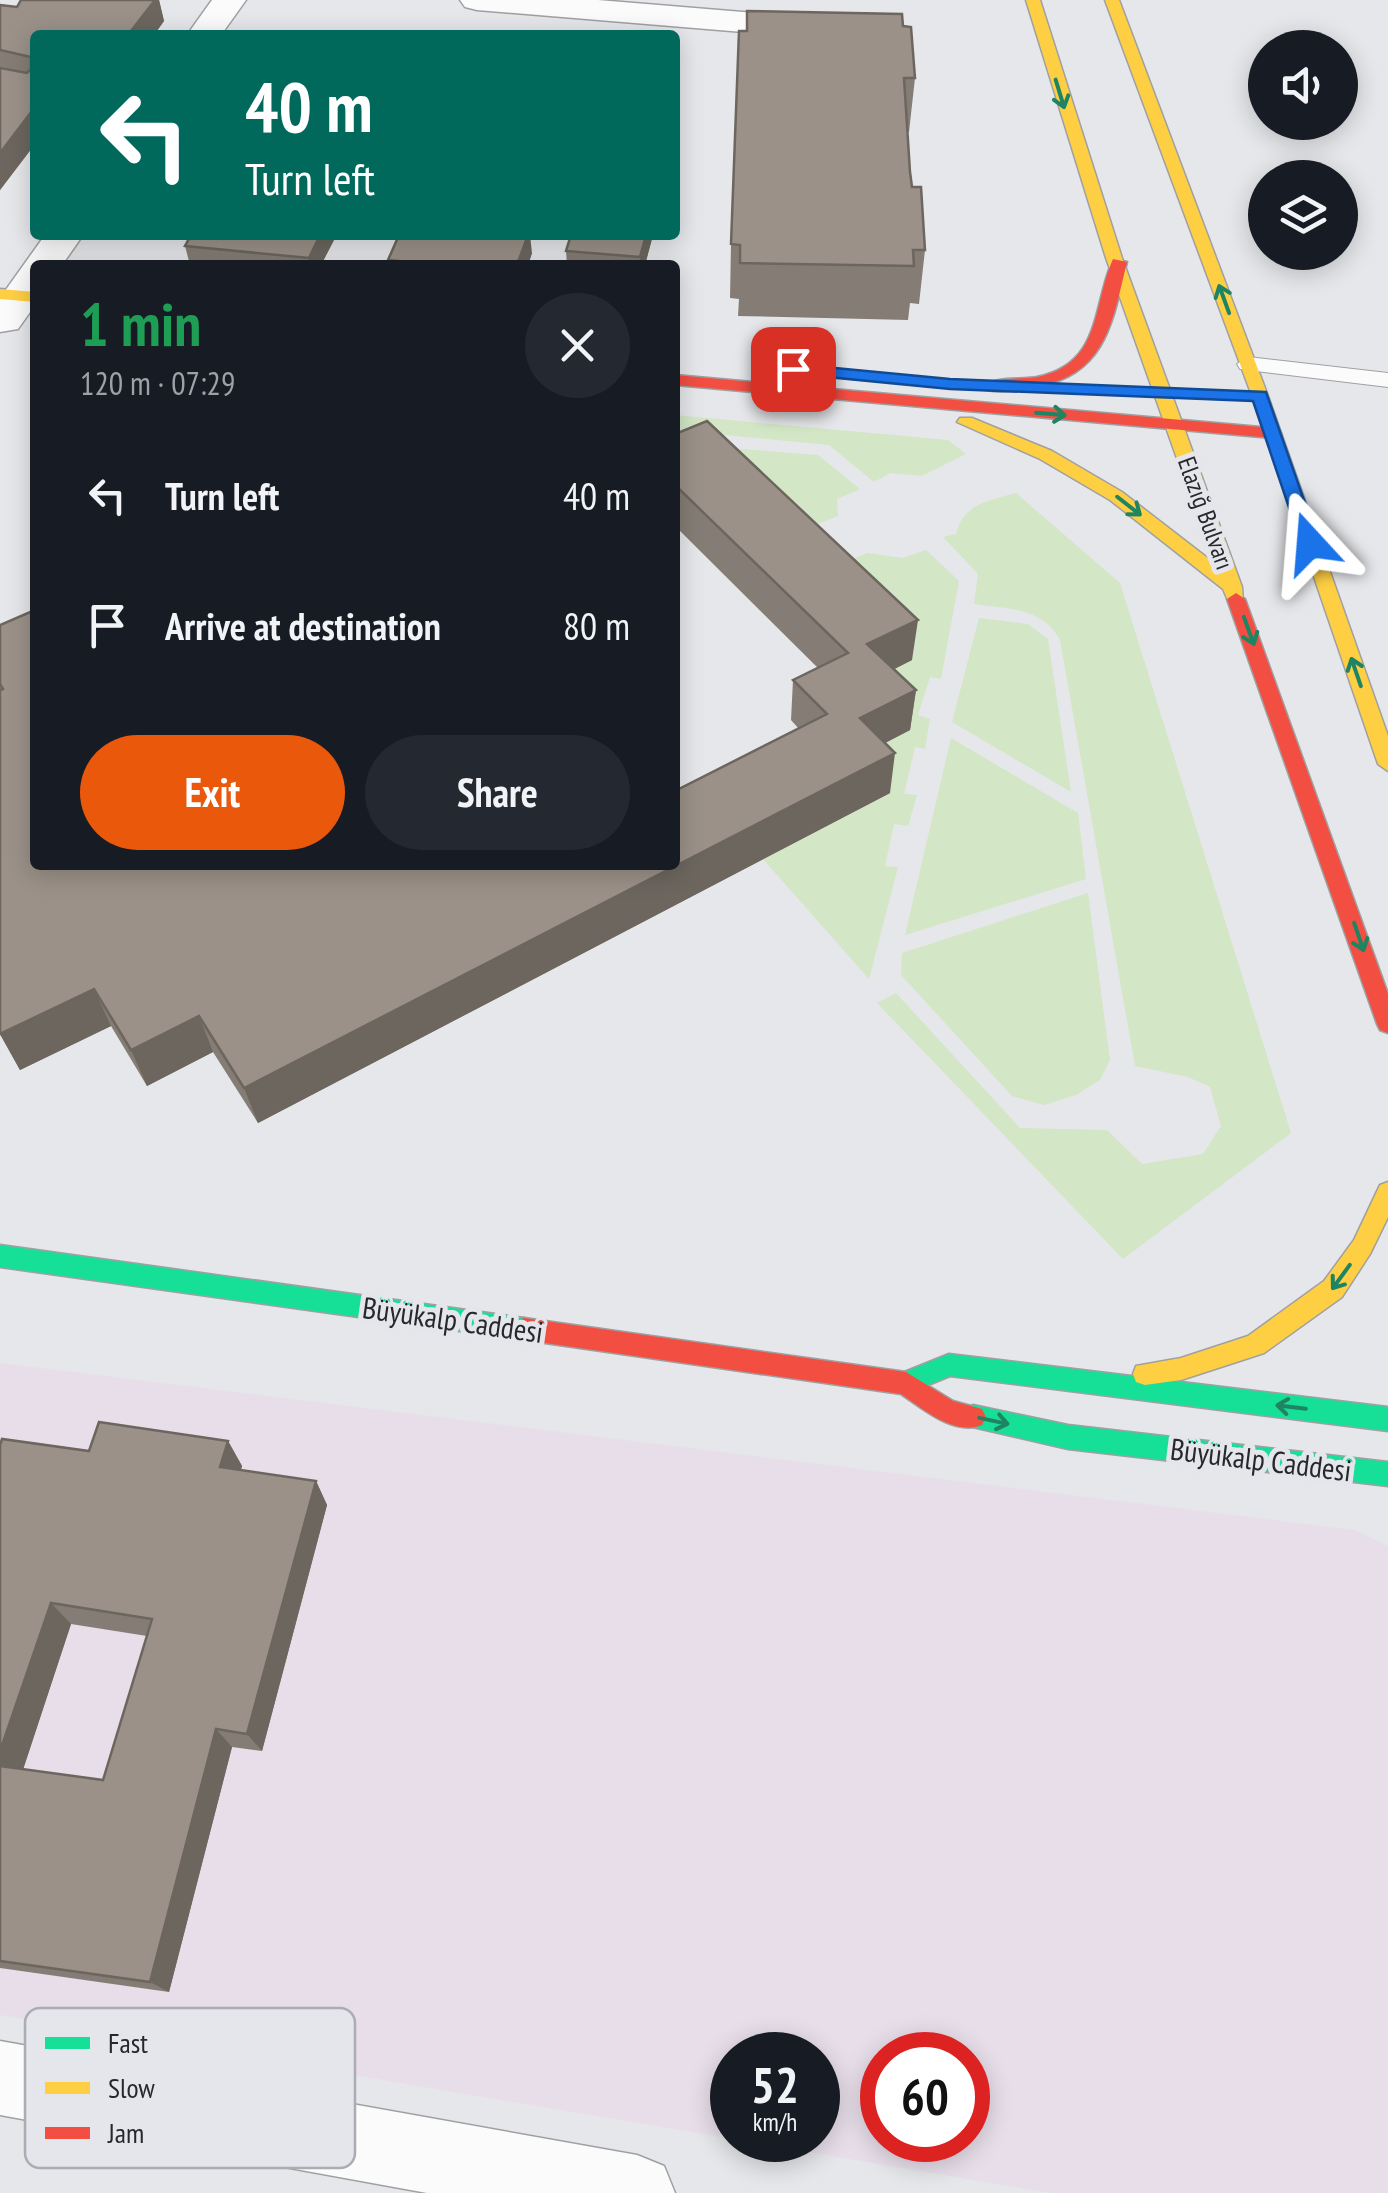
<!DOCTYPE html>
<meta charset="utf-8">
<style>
body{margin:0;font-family:"PT Sans Narrow",sans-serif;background:#242831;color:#f1f3f6;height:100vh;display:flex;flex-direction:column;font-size:38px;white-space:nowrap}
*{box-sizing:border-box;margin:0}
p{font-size:32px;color:#9ea1a6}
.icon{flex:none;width:55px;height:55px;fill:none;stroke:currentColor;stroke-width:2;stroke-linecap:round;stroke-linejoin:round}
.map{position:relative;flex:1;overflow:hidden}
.drawer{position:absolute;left:30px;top:260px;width:650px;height:610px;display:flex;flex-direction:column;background:#171b24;border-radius:10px;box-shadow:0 5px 25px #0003}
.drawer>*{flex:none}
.guide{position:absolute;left:30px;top:30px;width:650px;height:210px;border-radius:10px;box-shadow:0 5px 25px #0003;background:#00695c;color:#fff;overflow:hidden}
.fabs{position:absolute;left:1248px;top:30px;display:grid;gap:20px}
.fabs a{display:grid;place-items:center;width:110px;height:110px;border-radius:50%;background:#171b24;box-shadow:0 5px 25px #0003;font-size:50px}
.speed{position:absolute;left:710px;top:2032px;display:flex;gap:20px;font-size:50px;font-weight:700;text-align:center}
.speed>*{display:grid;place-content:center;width:130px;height:130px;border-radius:50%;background:#171b24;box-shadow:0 5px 25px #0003;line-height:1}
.speed small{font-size:25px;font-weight:400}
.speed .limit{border:15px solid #d22;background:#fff;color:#111}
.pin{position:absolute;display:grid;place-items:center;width:85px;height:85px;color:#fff;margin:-42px;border-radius:20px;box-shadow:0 5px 15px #0006}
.me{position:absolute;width:110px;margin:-55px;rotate:341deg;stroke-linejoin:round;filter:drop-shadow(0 0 8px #0008)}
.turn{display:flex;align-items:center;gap:35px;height:210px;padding:0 50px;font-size:45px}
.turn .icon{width:130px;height:130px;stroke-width:2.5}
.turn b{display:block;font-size:70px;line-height:85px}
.round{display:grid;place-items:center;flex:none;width:105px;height:105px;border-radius:52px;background:#242831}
.overview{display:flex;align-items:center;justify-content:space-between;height:170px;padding:0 50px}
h1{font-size:60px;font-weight:800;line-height:75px;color:#1e9e55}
.primary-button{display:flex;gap:20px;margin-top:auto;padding:20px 50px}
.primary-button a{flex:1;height:115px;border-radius:60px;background:#ea580c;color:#fff;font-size:40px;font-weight:800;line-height:115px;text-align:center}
.primary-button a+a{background:#242831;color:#f1f3f6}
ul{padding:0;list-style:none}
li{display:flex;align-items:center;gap:30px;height:130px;padding:0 50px}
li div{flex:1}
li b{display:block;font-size:38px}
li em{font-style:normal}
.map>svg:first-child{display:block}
.education{fill:#e7dee9;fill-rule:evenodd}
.green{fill:#d3e6c6}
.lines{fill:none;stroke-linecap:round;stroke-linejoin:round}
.lane-casing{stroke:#9fa0a2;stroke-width:2}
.street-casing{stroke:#9fa0a2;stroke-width:3}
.fast-casing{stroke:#9fa0a2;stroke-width:3}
.slow-casing{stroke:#9fa0a2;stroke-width:3}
.jam-casing{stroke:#9fa0a2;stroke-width:3}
.lane{fill:#fbfbfc;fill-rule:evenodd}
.street{fill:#fbfbfc;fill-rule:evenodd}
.fast{fill:#16e098;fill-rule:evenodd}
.slow{fill:#ffcf43;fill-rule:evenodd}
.jam{fill:#f24e42;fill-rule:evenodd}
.wall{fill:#857d75;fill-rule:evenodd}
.shaded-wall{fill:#6c665f}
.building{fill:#9b9188;stroke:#6c665f;stroke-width:2.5}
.oneway{stroke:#1e8461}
.route{fill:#1a73e8;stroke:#114b97;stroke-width:2.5}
.labels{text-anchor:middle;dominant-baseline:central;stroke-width:10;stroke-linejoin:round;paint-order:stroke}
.far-street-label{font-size:25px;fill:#27282a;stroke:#e4e6ec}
.street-label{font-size:30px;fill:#27282a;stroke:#e4e6ec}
.key{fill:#e4e6ec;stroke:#abadb2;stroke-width:2.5}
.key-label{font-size:28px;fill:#27282a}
</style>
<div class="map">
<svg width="1388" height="2193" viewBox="0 0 1388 2193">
<rect width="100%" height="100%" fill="#e6e7ea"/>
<path class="education" d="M 0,1363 L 1355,1530 L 1388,1546 L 1388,2193 L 1050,2193 L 737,2140 L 818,2140 L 818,2055 L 732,2055 L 732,2139 L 0,2015 ZM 882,2055 L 968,2055 L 968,2140 L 882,2140 Z"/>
<g class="green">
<path d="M 675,415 L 948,440 L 966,454 L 922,476 L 890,473 L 874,482 L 829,445 L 675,430 Z"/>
<path d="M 675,444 L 818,455 L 860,489 L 837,499 L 838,516 L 783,537 Z"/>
<path d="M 1016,493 L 1120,583 L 1291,1133 L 1123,1259 L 877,1003 L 896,993 L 1020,1128 L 1107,1130 L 1142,1164 L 1203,1154 L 1221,1126 L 1210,1087 L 1188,1077 L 1135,1066 L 1060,640 C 1042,607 1008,609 974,604 L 978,574 L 943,537 L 956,534 C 964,503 988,501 1016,493 Z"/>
<path d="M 926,550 L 959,581 L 941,679 L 930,677 L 918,715 L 930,719 L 925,749 L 915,747 L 904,794 L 917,795 L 908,826 L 894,824 L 885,866 L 898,867 L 869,979 L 763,859 L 889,793 L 822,573 L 867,553 L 903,558 Z"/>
<path d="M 979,618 L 1028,624 L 1048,639 L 1071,792 L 952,722 Z"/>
<path d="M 951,738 L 1078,813 L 1086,879 L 905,935 Z"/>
<path d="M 1088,893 L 1110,1060 L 1100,1080 L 1076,1095 L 1044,1105 L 1012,1096 L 901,975 L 902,953 Z"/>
</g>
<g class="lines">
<defs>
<path id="lane" d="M 1248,357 L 1388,373 L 1388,387 L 1240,369 L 1237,364 Z"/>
<g id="street">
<path d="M 212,0 L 246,0 L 221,35 L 187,35 Z"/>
<path d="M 460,0 L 598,0 L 802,17 L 814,20 L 819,27 L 814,34 L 802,37 L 477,10 L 465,7 Z"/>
<path d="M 45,235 L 83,235 L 62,265 L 35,265 L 35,305 L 18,329 L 0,332 L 0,298 Z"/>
<path d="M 0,2041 L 637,2155 L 664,2166 L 675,2193 L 427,2193 L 0,2115 Z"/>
</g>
<g id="fast">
<path d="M 0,1245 L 524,1318 L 533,1321 L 536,1329 L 533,1337 L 524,1340 L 0,1267 Z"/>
<path d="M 949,1354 L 1388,1407 L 1388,1431 L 950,1376 L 906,1394 L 897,1391 L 894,1383 L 897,1375 Z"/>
<path d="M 973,1405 L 1068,1425 L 1388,1462 L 1388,1486 L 1068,1449 L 964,1425 L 960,1417 L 964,1409 Z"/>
</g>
<g id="slow">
<path d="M 1026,0 L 1040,0 L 1122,258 L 1242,587 L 1243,603 L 1229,603 L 1223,589 L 1110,500 L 1040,459 L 957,422 L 960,418 L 972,418 L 1052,451 L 1122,492 L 1214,563 L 1106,258 Z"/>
<path d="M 1105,0 L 1119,0 L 1268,396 L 1388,736 L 1388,771 L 1378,764 L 1252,396 Z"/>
<path d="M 0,289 L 35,292 L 35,302 L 0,299 Z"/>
<path d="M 1388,1182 L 1388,1217 L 1370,1254 L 1342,1297 L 1264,1353 L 1181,1380 L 1145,1385 L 1136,1382 L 1133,1374 L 1136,1366 L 1181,1358 L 1248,1336 L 1324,1281 L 1354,1240 L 1380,1185 Z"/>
</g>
<g id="jam">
<path d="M 1113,259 L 1127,262 C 1113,319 1107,373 1040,386 C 1023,390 1003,393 986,390 L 984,386 C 996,376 1020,380 1037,377 C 1102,364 1092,306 1113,259 Z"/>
<path d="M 675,375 L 1272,428 L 1281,433 L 1272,438 L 675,385 Z"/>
<path d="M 1236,593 L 1245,599 L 1388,994 L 1388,1033 L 1380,1030 L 1377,1024 L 1227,599 Z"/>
<path d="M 524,1318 L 906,1372 L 953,1401 L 982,1409 L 986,1417 L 982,1425 C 954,1436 923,1409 901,1394 L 524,1340 L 515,1337 L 512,1329 L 515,1321 Z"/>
</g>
</defs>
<use href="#lane" class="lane-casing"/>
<use href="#street" class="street-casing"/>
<use href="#fast" class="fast-casing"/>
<use href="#slow" class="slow-casing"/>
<use href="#jam" class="jam-casing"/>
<use href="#lane" class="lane"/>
<use href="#street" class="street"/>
<use href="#fast" class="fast"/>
<use href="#slow" class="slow"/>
<use href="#jam" class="jam"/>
</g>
<g class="wall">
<path d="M 21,0 L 159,0 L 164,21 L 154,35 L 35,35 L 35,144 L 0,190 L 0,5 L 17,7 Z"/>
<path d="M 903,26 L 915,78 L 909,132 L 907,132 L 910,172 L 925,250 L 919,304 L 910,303 L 908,320 L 738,316 L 739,299 L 730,298 L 731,244 Z"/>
<path d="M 191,235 L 333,235 L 334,240 L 321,265 L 190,265 L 185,246 Z"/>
<path d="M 653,235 L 645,265 L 567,265 L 566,251 Z"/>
<path d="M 532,253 L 528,265 L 388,265 L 388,260 Z"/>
<path d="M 675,434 L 912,660 L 894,669 L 916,690 L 910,730 L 885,743 L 890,793 L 258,1123 L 213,1052 L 147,1086 L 111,1026 L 20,1070 L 0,1034 L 0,625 L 675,865 L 799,729 L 791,720 L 793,680 L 818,668 L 675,526 Z"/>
<path d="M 228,1441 L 242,1466 L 241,1470 L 316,1481 L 327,1505 L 262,1751 L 232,1747 L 169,1992 L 0,1968 L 0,1445 L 89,1451 ZM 71,1624 L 147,1636 L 103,1780 L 23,1769 Z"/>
</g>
<g class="shaded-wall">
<path d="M 155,0 L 159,0 L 164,21 L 154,35 L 128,35 Z"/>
<path d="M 35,107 L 35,144 L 0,190 L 0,153 Z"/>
<path d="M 320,235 L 333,235 L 334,240 L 321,265 L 310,265 L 309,258 Z"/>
<path d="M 528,235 L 530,235 L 532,253 L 528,265 L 517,265 Z"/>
<path d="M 646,235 L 653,235 L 645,265 L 641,265 L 640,257 Z"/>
<path d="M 918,620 L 912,660 L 863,685 L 867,644 Z"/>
<path d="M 916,690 L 910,730 L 856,758 L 860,718 Z"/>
<path d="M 895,753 L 890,793 L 258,1123 L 244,1088 Z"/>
<path d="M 94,989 L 111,1026 L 20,1070 L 0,1034 Z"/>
<path d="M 199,1016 L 213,1052 L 147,1086 L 131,1050 Z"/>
<path d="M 228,1441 L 242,1466 L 234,1492 L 220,1467 Z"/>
<path d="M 316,1481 L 327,1505 L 262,1751 L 247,1734 Z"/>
<path d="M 51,1603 L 71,1624 L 19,1782 L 0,1768 L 0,1751 Z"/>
<path d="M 216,1729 L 232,1747 L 169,1992 L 150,1982 Z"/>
</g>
<g class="building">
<path d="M 21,0 L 155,0 L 128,35 L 35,35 L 35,107 L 0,153 L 0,68 L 27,73 L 31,69 L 31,57 L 0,50 L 0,5 L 17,7 Z"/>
<path d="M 747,11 L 902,14 L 903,26 L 911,27 L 915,78 L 904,78 L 910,172 L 912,187 L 921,187 L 925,250 L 913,250 L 914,266 L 740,263 L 740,245 L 731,244 L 739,31 L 747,31 Z"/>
<path d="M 191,235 L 320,235 L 309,258 L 185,246 Z"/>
<path d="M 399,235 L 528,235 L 517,265 L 439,265 L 388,260 Z"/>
<path d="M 571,235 L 646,235 L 640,257 L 566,251 Z"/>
<path d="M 707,421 L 918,620 L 867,644 L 916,690 L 860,718 L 895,753 L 244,1088 L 199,1016 L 131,1050 L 94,989 L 0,1034 L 0,690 L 3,689 L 0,684 L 0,625 L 35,610 L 35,865 L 675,865 L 675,791 L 827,714 L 793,680 L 848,653 L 675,485 L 675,434 Z"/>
<path d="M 99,1422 L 228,1441 L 220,1467 L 316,1481 L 247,1734 L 216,1729 L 150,1982 L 0,1961 L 0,1766 L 103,1780 L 152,1619 L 51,1603 L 0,1751 L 0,1445 L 2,1439 L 89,1451 Z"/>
</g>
<defs><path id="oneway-shaft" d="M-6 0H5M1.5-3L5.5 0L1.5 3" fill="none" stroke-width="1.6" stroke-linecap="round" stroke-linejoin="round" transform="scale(2.5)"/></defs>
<g class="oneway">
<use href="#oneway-shaft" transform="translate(1060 94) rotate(73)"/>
<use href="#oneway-shaft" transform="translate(1224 299) rotate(-110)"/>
<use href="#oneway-shaft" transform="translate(1051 414) rotate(5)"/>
<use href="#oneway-shaft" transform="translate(1129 506) rotate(38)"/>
<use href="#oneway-shaft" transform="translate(1249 631) rotate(70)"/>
<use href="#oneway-shaft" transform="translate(1356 672) rotate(-109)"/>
<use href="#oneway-shaft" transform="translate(1359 937) rotate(71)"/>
<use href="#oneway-shaft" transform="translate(1341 1277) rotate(126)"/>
<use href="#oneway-shaft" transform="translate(1291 1407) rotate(-173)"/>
<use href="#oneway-shaft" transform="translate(994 1421) rotate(12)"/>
</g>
<path class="route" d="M 793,364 L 950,379 L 1266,392 L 1319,543 L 1310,549 L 1301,543 L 1253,401 L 950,389 L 787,373 L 787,366 Z"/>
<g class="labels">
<g class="far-street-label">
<text transform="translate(1206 513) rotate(70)">Elazığ Bulvarı</text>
</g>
<g class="street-label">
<text transform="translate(453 1319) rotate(8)">Büyükalp Caddesi</text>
<text transform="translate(1261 1459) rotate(7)">Büyükalp Caddesi</text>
</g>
</g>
<rect x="25" y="2008" width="330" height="160" rx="15" class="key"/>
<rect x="45" y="2037" width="45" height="12" fill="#16e098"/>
<rect x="45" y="2082" width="45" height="12" fill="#ffcf43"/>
<rect x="45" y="2127" width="45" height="12" fill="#f24e42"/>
<g class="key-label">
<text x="108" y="2053">Fast</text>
<text x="108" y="2098">Slow</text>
<text x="108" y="2143">Jam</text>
</g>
</svg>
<div class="fabs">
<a><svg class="icon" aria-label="sound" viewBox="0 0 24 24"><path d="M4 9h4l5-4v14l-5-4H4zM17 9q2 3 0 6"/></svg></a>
<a><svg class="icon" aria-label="layers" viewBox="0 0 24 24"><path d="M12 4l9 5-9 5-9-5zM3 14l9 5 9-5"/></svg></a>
</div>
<div class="speed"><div>52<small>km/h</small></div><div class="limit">60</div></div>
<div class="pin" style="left:793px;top:369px;background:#d93025"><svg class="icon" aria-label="arrive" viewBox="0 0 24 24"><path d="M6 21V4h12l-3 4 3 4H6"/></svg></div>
<svg class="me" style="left:1310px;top:543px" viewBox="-20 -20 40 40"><path d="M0-17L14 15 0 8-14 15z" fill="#1a73e8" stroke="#fff" stroke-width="4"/></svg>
<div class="guide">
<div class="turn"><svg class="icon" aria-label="left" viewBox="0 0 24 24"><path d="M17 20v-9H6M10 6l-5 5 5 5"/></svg><div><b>40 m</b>Turn left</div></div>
</div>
<section class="drawer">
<div class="overview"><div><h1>1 min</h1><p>120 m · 07:29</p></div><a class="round"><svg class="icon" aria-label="close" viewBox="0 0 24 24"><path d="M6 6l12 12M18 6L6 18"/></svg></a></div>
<ul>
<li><svg class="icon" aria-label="left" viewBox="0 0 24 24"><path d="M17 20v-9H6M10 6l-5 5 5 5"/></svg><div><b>Turn left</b></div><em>40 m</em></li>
<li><svg class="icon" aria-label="arrive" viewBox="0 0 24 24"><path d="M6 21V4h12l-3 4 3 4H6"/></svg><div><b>Arrive at destination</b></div><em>80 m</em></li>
</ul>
<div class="primary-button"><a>Exit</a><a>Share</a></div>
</section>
</div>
